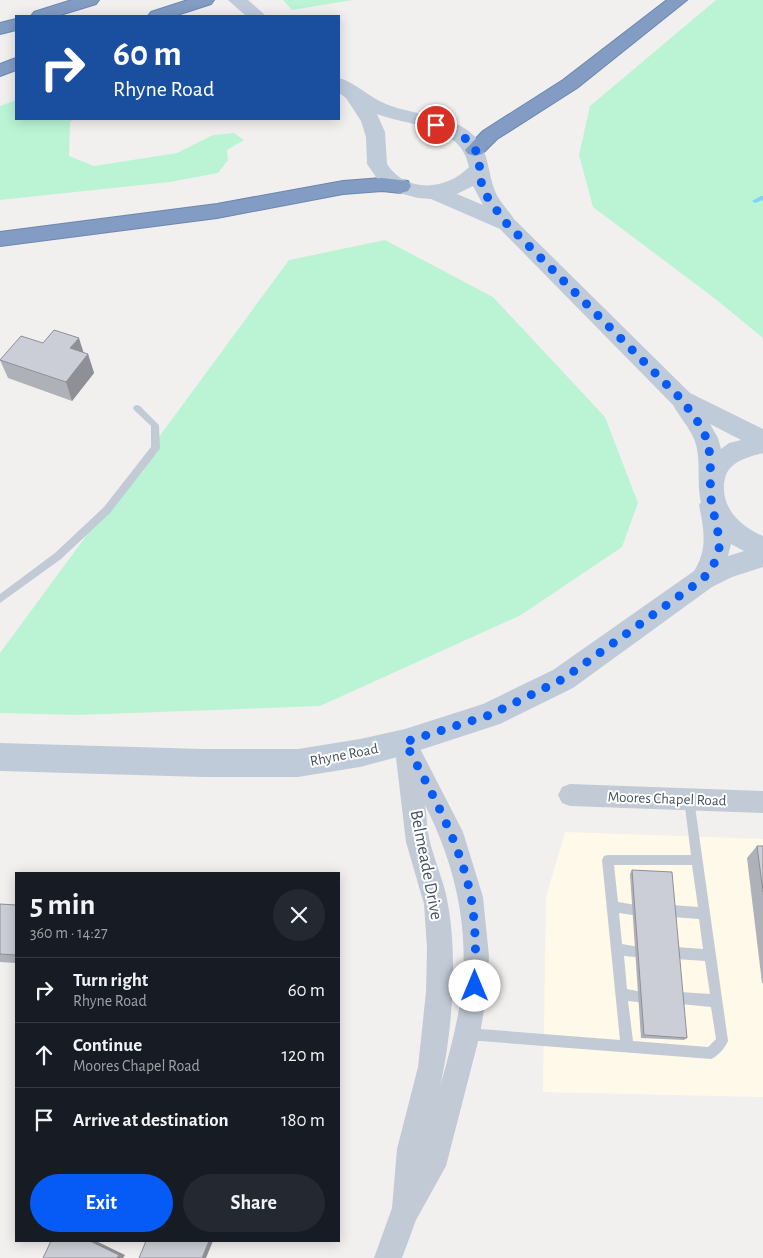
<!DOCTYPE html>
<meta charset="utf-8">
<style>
body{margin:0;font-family:"Alegreya Sans",sans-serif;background:#242831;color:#f1f3f6;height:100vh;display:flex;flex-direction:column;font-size:19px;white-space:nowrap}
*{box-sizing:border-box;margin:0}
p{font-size:16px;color:#9ea1a6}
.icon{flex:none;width:28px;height:28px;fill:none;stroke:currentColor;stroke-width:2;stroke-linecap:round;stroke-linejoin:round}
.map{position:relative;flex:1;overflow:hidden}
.sheet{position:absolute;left:15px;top:872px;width:325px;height:370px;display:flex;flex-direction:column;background:#171b24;border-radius:0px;box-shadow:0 2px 12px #0003}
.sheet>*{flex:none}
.banner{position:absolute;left:15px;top:15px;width:325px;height:105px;border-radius:0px;box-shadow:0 2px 12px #0003;background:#1a4fa0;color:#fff;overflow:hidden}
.pin{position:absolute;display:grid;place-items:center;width:42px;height:42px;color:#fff;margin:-21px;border:2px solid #fff;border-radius:50%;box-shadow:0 1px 5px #0007}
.me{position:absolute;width:55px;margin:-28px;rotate:0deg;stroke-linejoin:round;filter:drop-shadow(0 0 4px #0008)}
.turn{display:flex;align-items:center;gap:18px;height:105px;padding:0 15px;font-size:22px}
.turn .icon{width:65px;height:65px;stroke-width:2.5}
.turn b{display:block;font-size:35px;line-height:42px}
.round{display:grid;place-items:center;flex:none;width:52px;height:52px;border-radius:26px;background:#242831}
.headline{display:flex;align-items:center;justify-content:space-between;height:85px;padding:0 15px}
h1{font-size:30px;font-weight:700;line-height:38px}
.button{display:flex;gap:10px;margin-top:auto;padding:10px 15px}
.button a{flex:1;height:58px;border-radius:30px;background:#065af6;color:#fff;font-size:20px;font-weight:700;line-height:58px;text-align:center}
.button a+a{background:#242831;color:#f1f3f6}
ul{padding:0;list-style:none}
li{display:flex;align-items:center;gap:15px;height:65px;padding:0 15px;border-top:1px solid #363941}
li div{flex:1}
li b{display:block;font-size:19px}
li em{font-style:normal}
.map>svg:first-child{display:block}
.commercial{fill:#fef9e8}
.green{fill:#baf4d5}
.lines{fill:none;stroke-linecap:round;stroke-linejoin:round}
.stream{fill:#82d4f5;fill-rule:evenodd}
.highway-casing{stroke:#6d87af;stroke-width:2}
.lane{fill:#c2cad6;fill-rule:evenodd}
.street{fill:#c2cad6;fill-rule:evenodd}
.secondary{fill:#c0cbda;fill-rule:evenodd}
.highway{fill:#829cc3;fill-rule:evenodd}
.wall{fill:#afb1b8}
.shaded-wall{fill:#8e9096}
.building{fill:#cbced6;stroke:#8e9096}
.route{stroke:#065af6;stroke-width:9;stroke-dasharray:0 16.2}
.labels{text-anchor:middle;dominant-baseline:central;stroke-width:4;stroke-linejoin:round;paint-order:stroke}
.street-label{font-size:15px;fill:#45515f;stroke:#fff}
.near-street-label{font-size:18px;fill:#45515f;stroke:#fff}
</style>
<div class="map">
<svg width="763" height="1258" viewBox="0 0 763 1258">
<rect width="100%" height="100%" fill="#f2f0ef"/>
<path class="commercial" d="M 565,832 L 763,839 L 763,1097 L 543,1092 L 546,897 Z"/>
<g class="green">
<path d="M 283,0 L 353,0 L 292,10 Z"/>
<path d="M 716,0 L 763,0 L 763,338 L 718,301 L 593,207 L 579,155 L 590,106 Z"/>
<path d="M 16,100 L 16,119 L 74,119 L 70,122 L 69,156 L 94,166 L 177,153 L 213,135 L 234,133 L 244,140 L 227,150 L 228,160 L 218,173 L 170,182 L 0,200 L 0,106 Z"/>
<path d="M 385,240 L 493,297 L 605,417 L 638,503 L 622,547 L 521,615 L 320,706 L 78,715 L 0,713 L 0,653 L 289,260 Z"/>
</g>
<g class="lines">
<path class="stream" d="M 761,196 L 763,196 L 763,200 L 755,203 L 752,201 Z"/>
<defs>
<g id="highway">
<path d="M 72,0 L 99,0 L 96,4 L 57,16 L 31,16 L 34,12 Z"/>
<path d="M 188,0 L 214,0 L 211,4 L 174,16 L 148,16 L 151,12 Z"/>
<path d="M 667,0 L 687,0 L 577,88 L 497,139 L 482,154 L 475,156 L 468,154 L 465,150 L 483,131 L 563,80 Z"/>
<path d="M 16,19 L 16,30 L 0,34 L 0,23 Z"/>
<path d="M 16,58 L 16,70 L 0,76 L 0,64 Z"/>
<path d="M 382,178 L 408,181 L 411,186 L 408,191 L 401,193 L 382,191 L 343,194 L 217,218 L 0,246 L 0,232 L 217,204 L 343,181 Z"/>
</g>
</defs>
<use href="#highway" class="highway-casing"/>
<g class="lane">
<path d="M 137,405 L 140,406 L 159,425 L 160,448 L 159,450 L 110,513 L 61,559 L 0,603 L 0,594 L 55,553 L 104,507 L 151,447 L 151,426 L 134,410 L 133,408 L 134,406 Z"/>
<path d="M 689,794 L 693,795 L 694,799 L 728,1041 C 725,1048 718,1056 711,1059 L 467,1040 L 463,1038 L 461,1034 L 463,1030 L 467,1028 L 620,1040 L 602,860 L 604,856 L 608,855 L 691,855 L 684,799 L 685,795 ZM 614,865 L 692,865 L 698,907 L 672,905 L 668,907 L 666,911 L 668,915 L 672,917 L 699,919 L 703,949 L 676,947 L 672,949 L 670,953 L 672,957 L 676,959 L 705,961 L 710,994 L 680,992 L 676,994 L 674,998 L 676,1002 L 680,1004 L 711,1007 L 716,1039 L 708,1047 L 633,1041 L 628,1001 L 638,1002 L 642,1000 L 644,996 L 642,992 L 627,989 L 624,956 L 635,957 L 639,955 L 641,951 L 639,947 L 622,944 L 619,913 L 632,915 L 636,913 L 638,909 L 636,905 L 618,902 Z"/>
</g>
<g class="street">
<path d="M 405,732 L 413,735 L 463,832 L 483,897 L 489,956 L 488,986 L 480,1034 L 446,1166 L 416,1220 L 402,1258 L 374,1258 L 392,1208 L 397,1149 L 418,1067 L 426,992 L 427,948 L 424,904 L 406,842 L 396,758 L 398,752 L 394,742 L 397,735 ZM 425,805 C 453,860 469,923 462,986 C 459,1020 449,1054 440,1087 C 452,1034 458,958 448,905 C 445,883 435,863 430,842 C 427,830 427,817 425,805 Z"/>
<path d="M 570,784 L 763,791 L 763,813 L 570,806 L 562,803 L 558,795 L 562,787 Z"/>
</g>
<g class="secondary">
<path d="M 228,0 L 248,0 L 266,16 L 246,16 Z"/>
<path d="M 339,78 C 355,82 370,98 386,104 C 414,116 457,114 478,140 C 489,155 488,174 495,191 C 499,201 508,210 514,219 L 690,393 L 763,429 L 763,453 C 751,456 740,459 731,467 C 726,472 725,478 724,484 C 722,510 742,527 763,536 L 763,567 L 732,577 L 712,587 L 573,688 L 500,724 L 405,755 L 360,767 L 298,777 L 203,777 L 0,771 L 0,743 L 203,749 L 298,749 L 360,739 L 405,729 L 483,704 L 553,670 L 694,571 C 708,549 704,530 699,505 L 701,502 C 696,482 702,458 694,439 C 689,427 679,416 673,405 L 500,229 L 431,199 L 418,198 L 399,193 L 378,180 L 367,164 L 366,137 L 361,121 L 346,98 L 339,93 ZM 377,114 C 411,127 461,124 469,167 C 447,190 406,194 387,164 L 385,132 ZM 473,186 L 483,205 L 457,194 ZM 710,424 L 741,440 L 729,443 L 721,449 L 718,438 ZM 731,544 L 744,551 L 728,556 Z"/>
</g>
<use href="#highway" class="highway"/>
</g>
<g class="wall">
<path d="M 43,343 L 88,354 L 94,373 L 72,401 L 8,378 L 0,360 Z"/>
<path d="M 757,846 L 763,846 L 763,983 L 762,983 L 747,858 Z"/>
<path d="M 632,870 L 687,1038 L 684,1040 L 641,1038 L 630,874 Z"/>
<path d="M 0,904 L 16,905 L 16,963 L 0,962 Z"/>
</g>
<g class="shaded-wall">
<path d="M 79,338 L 85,357 L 70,348 Z"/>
<path d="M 88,354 L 94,373 L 72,401 L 66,382 Z"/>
<path d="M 90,1241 L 96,1241 L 125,1255 L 123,1258 L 117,1258 Z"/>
<path d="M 209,1241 L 213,1241 L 206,1258 L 202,1258 Z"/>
</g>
<g class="building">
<path d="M 54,330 L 79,338 L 70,348 L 88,354 L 66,382 L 0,360 L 21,336 L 43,343 Z"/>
<path d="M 757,846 L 763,846 L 763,892 Z"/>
<path d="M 632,870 L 672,872 L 687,1038 L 644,1035 Z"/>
<path d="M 0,904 L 16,905 L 16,955 L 0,954 Z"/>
<path d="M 51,1241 L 90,1241 L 119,1255 L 117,1258 L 43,1258 Z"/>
<path d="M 146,1241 L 209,1241 L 202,1258 L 139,1258 Z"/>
</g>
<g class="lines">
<path class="route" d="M 436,125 C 453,130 476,139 479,161 C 480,171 480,182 484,191 C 490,203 500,214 507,224 L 681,399 C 690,411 701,424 706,438 C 713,457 709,479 711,499 C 713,515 720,532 719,549 C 718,560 710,570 703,579 L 563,679 L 490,715 L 405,742 C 431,792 460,842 471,897 C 476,926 476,957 475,986"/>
</g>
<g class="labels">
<g class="street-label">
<text transform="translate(344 755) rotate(-11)">Rhyne Road</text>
<text transform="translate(667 799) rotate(2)">Moores Chapel Road</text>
</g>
<g class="near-street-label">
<text transform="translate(426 865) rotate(79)">Belmeade Drive</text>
</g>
</g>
</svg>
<div class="pin" style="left:436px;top:125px;background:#d93025"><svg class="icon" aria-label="arrive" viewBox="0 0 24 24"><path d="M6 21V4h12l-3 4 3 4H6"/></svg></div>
<svg class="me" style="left:475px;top:986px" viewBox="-20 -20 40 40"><circle r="19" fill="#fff"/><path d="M0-13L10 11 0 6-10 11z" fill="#065af6"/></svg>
<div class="banner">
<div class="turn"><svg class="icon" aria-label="right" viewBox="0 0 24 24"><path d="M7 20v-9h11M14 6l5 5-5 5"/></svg><div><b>60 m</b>Rhyne Road</div></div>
</div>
<section class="sheet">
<div class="headline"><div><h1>5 min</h1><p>360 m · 14:27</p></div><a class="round"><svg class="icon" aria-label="close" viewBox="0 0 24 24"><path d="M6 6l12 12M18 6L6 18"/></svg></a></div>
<ul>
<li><svg class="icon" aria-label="right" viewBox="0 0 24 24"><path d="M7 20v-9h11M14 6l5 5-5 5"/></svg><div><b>Turn right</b><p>Rhyne Road</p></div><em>60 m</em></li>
<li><svg class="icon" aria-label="ahead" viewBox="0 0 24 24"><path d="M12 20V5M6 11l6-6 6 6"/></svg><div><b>Continue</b><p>Moores Chapel Road</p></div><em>120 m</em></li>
<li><svg class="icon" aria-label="arrive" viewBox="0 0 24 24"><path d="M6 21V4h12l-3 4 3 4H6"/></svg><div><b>Arrive at destination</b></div><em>180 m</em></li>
</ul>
<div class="button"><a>Exit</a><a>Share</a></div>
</section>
</div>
